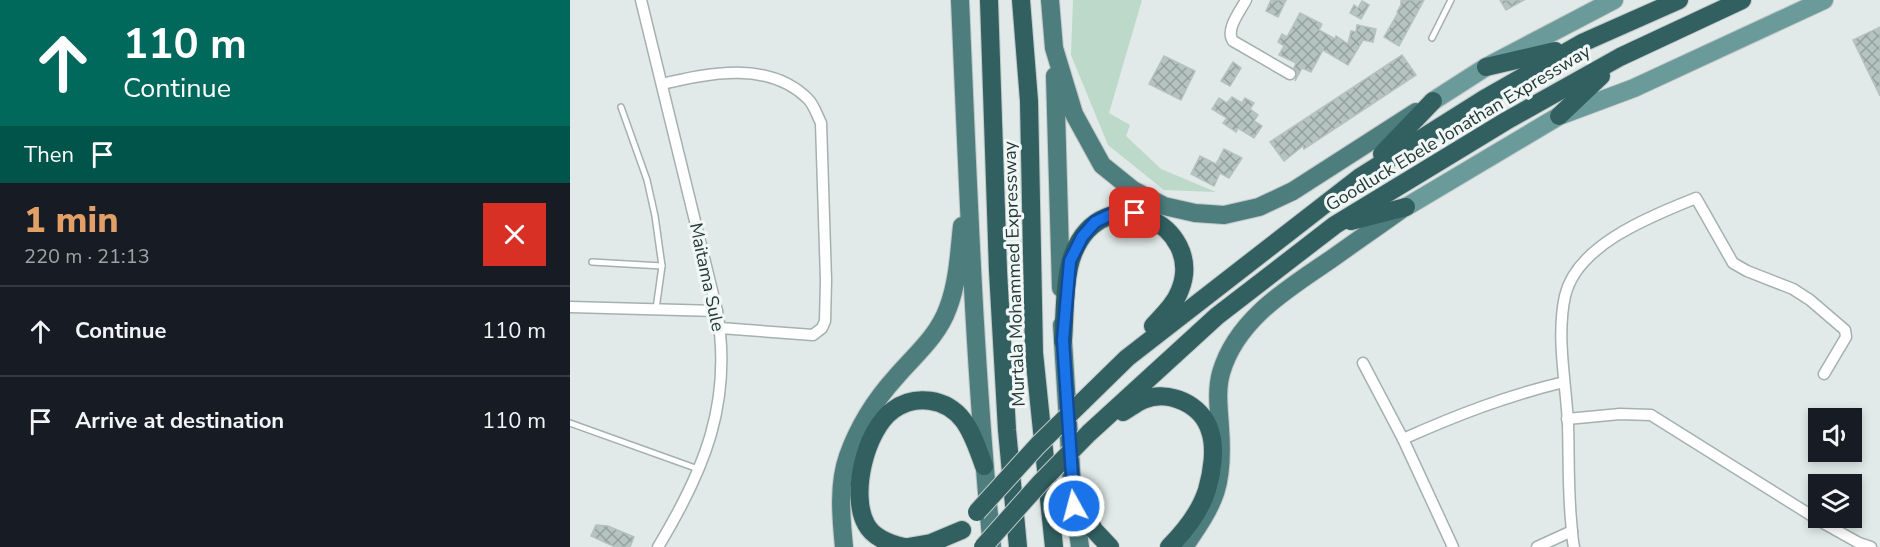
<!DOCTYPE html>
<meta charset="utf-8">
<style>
body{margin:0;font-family:"Nunito Sans",sans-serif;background:#20242c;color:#f1f3f6;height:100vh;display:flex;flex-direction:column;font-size:22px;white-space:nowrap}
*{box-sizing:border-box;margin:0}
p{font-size:20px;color:#9ea1a6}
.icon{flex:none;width:33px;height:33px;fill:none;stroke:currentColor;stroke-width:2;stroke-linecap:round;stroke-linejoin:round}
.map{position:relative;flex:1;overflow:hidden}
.side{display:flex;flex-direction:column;background:#171b24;width:570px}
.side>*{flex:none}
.guide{background:#00695c;color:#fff;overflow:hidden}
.fabs{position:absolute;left:1238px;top:408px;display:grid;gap:12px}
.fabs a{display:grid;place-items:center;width:54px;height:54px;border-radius:0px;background:#171b24;box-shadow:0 3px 9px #0003;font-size:30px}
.pin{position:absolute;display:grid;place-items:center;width:51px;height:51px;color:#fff;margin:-26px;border-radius:12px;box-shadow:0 3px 9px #0006}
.me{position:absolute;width:66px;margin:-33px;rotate:353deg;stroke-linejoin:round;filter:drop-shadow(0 0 4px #0008)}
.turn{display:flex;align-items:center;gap:21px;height:126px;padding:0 24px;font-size:27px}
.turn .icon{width:78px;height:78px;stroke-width:2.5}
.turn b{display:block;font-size:42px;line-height:51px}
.then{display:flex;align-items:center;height:57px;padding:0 24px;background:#0003;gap:12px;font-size:22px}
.round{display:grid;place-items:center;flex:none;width:63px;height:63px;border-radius:0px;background:#20242c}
.headline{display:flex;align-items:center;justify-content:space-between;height:102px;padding:0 24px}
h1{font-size:36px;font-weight:800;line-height:45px;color:#e2a066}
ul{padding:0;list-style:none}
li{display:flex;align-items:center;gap:18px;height:90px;padding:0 24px;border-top:2px solid #363941}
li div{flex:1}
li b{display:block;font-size:22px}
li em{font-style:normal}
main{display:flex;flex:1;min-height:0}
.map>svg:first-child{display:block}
.grass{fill:#bcd9ca}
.building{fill:url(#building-cross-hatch);stroke:#b4c2c0;stroke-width:1.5}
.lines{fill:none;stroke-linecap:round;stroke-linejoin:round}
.service-casing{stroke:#a4b1af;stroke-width:8}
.minor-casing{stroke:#a4b1af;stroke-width:13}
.primary-casing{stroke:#c1c7c7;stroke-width:20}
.trunk-casing{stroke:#c1c7c7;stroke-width:20}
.motorway-casing{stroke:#c1c7c7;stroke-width:20}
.service{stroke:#fff;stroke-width:5}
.minor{stroke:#fff;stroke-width:10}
.primary{stroke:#6a9a99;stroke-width:18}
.trunk{stroke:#4e7d7d;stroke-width:18}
.motorway{stroke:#326061;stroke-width:18}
.motorway-bridge-casing{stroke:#c1c7c7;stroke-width:20;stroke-linecap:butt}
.motorway-bridge{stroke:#326061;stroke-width:18}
.route-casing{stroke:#114b97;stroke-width:15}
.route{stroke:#1a73e8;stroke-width:10}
.labels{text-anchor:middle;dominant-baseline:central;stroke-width:6;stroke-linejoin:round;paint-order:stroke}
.street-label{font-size:18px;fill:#233837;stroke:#f1f7f5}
</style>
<main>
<section class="side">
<div class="guide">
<div class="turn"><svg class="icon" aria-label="ahead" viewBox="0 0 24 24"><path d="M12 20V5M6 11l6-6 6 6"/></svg><div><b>110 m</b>Continue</div></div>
<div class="then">Then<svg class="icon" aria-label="arrive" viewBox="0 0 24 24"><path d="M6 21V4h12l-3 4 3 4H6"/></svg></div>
</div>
<div class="headline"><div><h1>1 min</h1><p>220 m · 21:13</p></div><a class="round" style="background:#d93025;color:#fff"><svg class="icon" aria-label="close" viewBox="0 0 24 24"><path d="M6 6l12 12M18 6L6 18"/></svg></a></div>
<ul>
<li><svg class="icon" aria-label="ahead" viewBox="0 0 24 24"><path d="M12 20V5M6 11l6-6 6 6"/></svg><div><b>Continue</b></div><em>110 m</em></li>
<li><svg class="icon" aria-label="arrive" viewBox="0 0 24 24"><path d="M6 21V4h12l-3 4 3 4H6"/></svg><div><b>Arrive at destination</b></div><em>110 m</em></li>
</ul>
</section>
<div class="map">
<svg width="1310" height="547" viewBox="0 0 1310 547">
<defs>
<pattern id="building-cross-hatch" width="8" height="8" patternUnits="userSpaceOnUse" patternTransform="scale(1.5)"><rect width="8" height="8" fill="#b6c4c1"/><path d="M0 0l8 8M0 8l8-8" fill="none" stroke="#94a09e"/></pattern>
</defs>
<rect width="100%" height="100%" fill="#e1eae8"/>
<path class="grass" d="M 503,0 L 572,0 L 539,113 L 560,125 L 556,136 L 591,169 L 646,192 L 594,190 L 538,145 L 501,55 Z"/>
<g class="building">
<path d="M 701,0 L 716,0 L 708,17 L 696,11 Z"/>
<path d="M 831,0 L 854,0 L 829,46 L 814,37 L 828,13 L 827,12 L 831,5 Z"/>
<path d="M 930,0 L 954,0 L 936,10 Z"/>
<path d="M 792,1 L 799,5 L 791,19 L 780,13 L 784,5 L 788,8 Z"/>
<path d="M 730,13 L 752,24 L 749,30 L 765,39 L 766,36 L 778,44 L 781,31 L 786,32 L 787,25 L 806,29 L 803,42 L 793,40 L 778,65 L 753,50 L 741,72 L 732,68 L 725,81 L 727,75 L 724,68 L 726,63 L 709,55 L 714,46 L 708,42 L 712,34 L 717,37 Z"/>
<path d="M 1310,27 L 1310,96 L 1283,40 Z"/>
<path d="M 832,55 L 846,75 L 734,149 L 733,146 L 714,161 L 700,142 Z"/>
<path d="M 594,56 L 625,71 L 611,100 L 579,84 Z"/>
<path d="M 663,62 L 671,68 L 660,86 L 651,81 Z"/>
<path d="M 662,97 L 672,103 L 675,98 L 684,103 L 680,109 L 688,115 L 684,121 L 692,126 L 684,138 L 668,128 L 666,132 L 653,123 L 657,118 L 642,109 L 649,98 L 657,103 Z"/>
<path d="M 654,149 L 672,158 L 659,178 L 650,173 L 644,186 L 621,174 L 630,156 L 646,164 Z"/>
<path d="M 26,525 L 38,526 L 64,537 L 60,547 L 45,547 L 21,536 Z"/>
</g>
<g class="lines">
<defs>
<g id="service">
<path d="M 862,38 L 881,0"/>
<path d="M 51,107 L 77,180 L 85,216 L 92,266 L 86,309"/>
<path d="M 22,262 L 92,266"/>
<path d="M 0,423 L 128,469"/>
</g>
<g id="minor">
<path d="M 71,0 L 147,311 C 163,402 134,471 88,547"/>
<path d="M 676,0 C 670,11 655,30 663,41 L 720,74"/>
<path d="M 92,84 C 139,73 199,60 238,99 C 244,105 247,115 251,123 L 256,280 L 255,321 L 252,328 L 243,335 L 150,328"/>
<path d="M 0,307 L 147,311"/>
<path d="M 793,363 L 833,439 L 883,547"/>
<path d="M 997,419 L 1050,414 L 1081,415 L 1255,524 L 1289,543 L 1301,547"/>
<path d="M 833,439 C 887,415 936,396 994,382"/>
<path d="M 967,547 L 1002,531"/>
<path d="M 1004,547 C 1002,538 1002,529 1001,520 C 998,488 999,456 998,424 C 996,382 986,337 995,296 C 1007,244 1082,216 1126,198 L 1163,263 L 1177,271 L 1223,289 L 1240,300 L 1275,330 L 1276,337 L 1254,374"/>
</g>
<g id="primary">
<path d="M 863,101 L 916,67 L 1044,0"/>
<path d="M 836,207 L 989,116 L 1064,88 L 1254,0"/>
</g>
<g id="trunk">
<path d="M 390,0 C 398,182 404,365 422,547"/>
<path d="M 480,0 L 484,48 L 504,114 L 532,165 L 563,190 L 594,206 L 625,213 L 654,215 L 689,207 L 723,191 L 846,112"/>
<path d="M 485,76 L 491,288"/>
<path d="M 492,325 L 502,485 L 510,547"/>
<path d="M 274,547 C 271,517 268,484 278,456 C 288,428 306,399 326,377 C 345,355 368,336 378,308 C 388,282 389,253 392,226"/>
<path d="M 614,547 C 646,501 654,485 650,428 C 649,410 646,391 651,373 C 666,320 717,289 760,260 C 785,242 810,225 835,207"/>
</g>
<g id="motorway">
<path d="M 419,0 L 428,271 L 437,430 L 448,547"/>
<path d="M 451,0 L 459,101 L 464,353 L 484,547"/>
<path d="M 916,67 L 985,51"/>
<path d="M 989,116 L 1031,76"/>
<path d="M 812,154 L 863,101"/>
<path d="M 781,221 L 836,207"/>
<path d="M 493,341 C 495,316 494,276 503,254 C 534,175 636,225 610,290 C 605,304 593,315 583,326"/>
<path d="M 512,402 L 557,358 L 790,177 L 914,99 L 1012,43 L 1109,0"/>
<path d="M 553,412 C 560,408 566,403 573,400 C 598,389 632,404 640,431 C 646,448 642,473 637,490 C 630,512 615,531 599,547"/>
<path d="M 519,433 L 647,316 L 765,225 L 936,121 L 1050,57 L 1172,0"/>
<path d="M 502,485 L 524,530 L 540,547"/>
<path d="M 334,547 C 321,544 303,538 296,524 C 280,495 295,430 323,410 C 345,394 376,398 393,420 C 403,433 408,450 414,466"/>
<path d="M 338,547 L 361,543 L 392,530"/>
</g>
</defs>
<use href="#service" class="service-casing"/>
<use href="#minor" class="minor-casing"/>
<use href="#primary" class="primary-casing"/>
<use href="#trunk" class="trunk-casing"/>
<use href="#motorway" class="motorway-casing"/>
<use href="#service" class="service"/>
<use href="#minor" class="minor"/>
<use href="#primary" class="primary"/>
<use href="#trunk" class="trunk"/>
<use href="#motorway" class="motorway"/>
<defs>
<g id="motorway-bridge">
<path d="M 407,512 L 468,445 L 512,402"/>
<path d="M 413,547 L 471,482 L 519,433"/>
</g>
</defs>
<use href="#motorway-bridge" class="motorway-bridge-casing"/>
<use href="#motorway-bridge" class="motorway-bridge"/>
</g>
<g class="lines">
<defs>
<path id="route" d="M 504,506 L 493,340 L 500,261 L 512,237 L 525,222 L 544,213 L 565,213"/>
</defs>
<use href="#route" class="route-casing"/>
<use href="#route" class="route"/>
</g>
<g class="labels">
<g class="street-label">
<text transform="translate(888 128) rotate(-31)">Goodluck Ebele Jonathan Expressway</text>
<text transform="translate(444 274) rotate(-92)">Murtala Mohammed Expressway</text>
<text transform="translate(137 277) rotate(78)">Maitama Sule</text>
</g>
</g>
</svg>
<div class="fabs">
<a><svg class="icon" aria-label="sound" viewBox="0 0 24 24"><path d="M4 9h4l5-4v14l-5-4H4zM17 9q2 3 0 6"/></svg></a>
<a><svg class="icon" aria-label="layers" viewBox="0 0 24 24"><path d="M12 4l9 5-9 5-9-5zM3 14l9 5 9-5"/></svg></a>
</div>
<div class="pin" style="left:565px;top:213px;background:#d93025"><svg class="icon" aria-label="arrive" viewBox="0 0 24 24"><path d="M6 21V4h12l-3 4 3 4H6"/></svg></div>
<svg class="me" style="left:504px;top:506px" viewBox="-20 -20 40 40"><circle r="17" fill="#1a73e8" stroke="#fff" stroke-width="3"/><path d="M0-11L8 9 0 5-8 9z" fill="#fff"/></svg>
</div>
</main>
